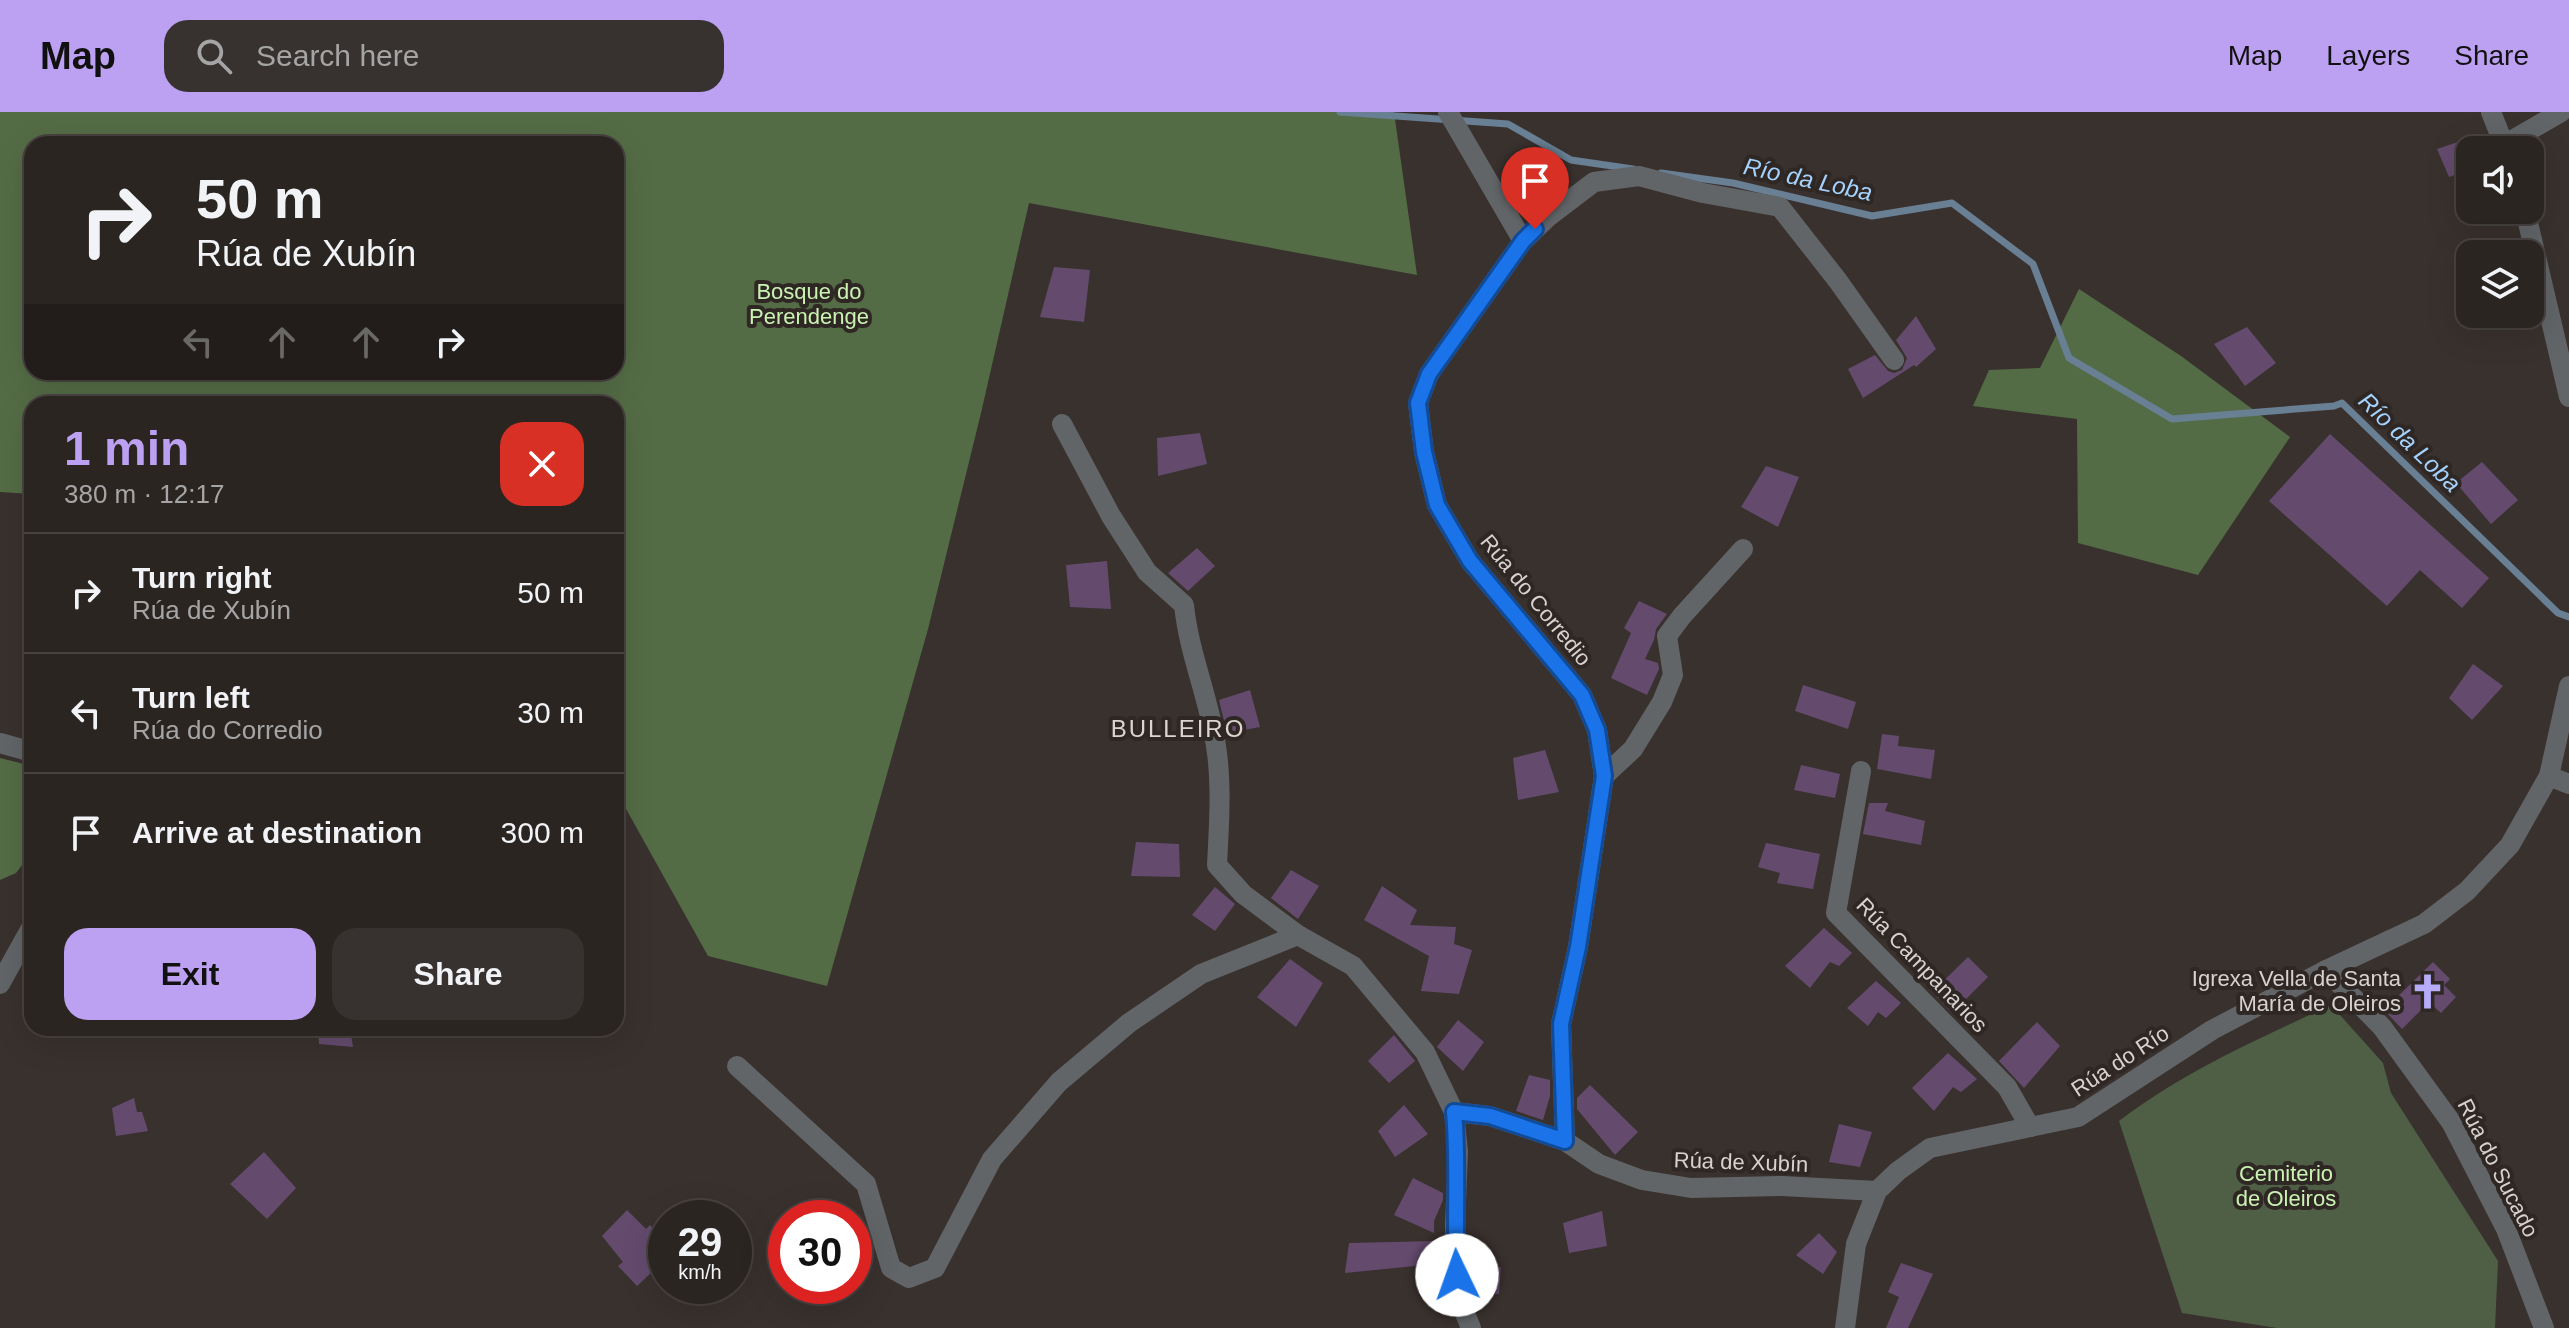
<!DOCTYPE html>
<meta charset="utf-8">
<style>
body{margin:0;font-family:Helvetica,sans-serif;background:#37312f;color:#f1f3f6;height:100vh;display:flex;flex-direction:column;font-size:30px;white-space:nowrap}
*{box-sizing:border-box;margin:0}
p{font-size:26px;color:#a6a5a5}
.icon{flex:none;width:44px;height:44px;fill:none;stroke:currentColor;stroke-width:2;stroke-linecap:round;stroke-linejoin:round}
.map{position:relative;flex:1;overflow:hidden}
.details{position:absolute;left:24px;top:284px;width:600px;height:640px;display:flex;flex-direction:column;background:#2b2522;border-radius:24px;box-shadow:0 8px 32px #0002,0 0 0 2px #474240}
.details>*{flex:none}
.top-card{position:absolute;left:24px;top:24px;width:600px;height:244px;border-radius:24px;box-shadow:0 8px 32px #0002,0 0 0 2px #474240;background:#2b2522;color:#f1f3f6;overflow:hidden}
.fabs{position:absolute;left:2456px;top:24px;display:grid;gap:16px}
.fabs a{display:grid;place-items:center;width:88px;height:88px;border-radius:16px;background:#2b2522;box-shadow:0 8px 32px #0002,0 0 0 2px #474240;font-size:40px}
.speed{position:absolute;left:648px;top:1088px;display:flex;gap:16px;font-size:40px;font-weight:700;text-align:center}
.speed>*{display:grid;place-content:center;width:104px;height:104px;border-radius:50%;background:#2b2522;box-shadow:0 8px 32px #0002,0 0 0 2px #474240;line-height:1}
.speed small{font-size:20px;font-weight:400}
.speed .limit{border:12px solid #d22;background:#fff;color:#111}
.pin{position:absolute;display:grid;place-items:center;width:68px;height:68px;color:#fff;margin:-82px -34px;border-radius:50% 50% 50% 0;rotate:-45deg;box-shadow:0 0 8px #0007}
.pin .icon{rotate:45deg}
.me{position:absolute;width:88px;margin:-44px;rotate:357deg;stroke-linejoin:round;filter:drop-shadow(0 0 6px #0008)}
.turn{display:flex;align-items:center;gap:28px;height:168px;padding:0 40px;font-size:36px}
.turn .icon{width:104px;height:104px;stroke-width:2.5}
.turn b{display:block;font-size:56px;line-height:68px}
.lanes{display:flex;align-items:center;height:76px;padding:0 40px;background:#0003;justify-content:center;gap:40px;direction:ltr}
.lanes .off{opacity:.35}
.round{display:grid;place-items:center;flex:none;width:84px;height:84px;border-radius:24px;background:#37312f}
.headline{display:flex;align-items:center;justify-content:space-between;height:136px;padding:0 40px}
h1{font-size:48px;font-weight:700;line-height:60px;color:#bca0f2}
.action{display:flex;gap:16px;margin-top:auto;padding:16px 40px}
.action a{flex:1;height:92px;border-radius:24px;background:#bca0f2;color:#111;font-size:32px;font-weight:700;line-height:92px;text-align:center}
.action a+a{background:#37312f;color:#f1f3f6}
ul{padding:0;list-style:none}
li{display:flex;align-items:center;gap:24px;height:120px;padding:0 40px;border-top:2px solid #474240}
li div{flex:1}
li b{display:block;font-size:30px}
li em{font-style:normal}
header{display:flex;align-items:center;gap:48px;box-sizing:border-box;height:112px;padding:0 40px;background:#bca0f2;color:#111}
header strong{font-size:38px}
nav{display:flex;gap:44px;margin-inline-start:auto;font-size:28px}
.search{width:560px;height:72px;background:#37312f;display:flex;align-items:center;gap:20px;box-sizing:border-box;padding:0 28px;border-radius:24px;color:#a6a5a5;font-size:30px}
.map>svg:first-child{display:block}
.green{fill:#4f5f46}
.forest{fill:#546c46;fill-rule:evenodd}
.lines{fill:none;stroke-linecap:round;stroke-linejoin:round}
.stream{stroke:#687f94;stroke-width:7}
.building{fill:#644b6e}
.minor{stroke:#626568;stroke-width:20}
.tertiary{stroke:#626568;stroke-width:20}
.route-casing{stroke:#114b97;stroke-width:20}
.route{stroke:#1a73e8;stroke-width:14}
.labels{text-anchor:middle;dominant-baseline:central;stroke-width:8;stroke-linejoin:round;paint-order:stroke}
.park-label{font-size:22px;fill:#c9f2b3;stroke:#2f2724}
.street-label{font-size:22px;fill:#d7d2d0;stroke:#2f2724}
.poi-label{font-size:22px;fill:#d7d2d0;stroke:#2f2724;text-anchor:end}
.water-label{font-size:24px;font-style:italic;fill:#a5d2fc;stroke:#2f2724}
.neighbourhood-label{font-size:24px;letter-spacing:2px;fill:#ded4cf;stroke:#2f2724}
</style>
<header>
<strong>Map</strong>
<div class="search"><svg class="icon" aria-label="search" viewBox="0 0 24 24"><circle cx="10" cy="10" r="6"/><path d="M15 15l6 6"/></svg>Search here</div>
<nav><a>Map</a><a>Layers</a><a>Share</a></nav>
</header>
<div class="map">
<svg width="2569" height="1216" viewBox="0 0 2569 1216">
<rect width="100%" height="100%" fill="#39312e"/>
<path class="green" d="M 2331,893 L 2383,951 L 2391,981 L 2498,1149 L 2495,1216 L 2277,1216 L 2182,1201 L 2119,1009 C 2183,960 2258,927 2331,893 Z"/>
<g class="forest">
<path d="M 0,0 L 1394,0 L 1417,163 L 1029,91 L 981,301 L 928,517 L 827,874 L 708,844 L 616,679 L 616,292 L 32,292 L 32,382 L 0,380 ZM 32,32 L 616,32 L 616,260 L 32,260 Z"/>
<path d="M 2079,177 L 2181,244 L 2290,325 L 2198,463 L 2078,431 L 2077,307 L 1973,294 L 1989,258 L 2040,256 Z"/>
<path d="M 0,646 L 32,654 L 32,740 L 16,761 L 0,768 Z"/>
</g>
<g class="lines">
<g class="stream">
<path d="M 1340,0 L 1508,12 L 1571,48 L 1633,57"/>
<path d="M 1661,61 L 1733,71 L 1872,104 L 1952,91 L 2033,152 L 2069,246 L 2172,307 L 2334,294 L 2342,291 L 2558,501 L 2569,505"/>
</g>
</g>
<g class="building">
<path d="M 2470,26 L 2470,58 L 2449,65 L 2437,37 Z"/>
<path d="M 1054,155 L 1090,158 L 1084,210 L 1040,205 Z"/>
<path d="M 1916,204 L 1936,237 L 1916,255 L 1914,253 L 1863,286 L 1848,257 L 1875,243 L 1888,259 L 1894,261 L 1902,258 L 1907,246 L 1896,228 Z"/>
<path d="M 2247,215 L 2276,251 L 2245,274 L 2214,232 Z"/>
<path d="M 1200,321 L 1207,352 L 1158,364 L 1157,326 Z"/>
<path d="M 2330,322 L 2489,466 L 2462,496 L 2420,458 L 2387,494 L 2269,389 Z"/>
<path d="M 2482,350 L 2518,388 L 2491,412 L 2456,371 Z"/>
<path d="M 1766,354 L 1799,365 L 1778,415 L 1741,395 Z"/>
<path d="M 1197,436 L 1215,454 L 1188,479 L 1168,461 Z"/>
<path d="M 1107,449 L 1111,497 L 1070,495 L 1066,453 Z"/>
<path d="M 1639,489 L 1667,502 L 1656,517 L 1654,528 L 1645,547 L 1658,551 L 1659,557 L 1647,583 L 1611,566 L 1631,521 L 1624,516 Z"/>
<path d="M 2473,552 L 2503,574 L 2472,608 L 2449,586 Z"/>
<path d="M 1803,573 L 1856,590 L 1848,617 L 1795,599 Z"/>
<path d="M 1250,578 L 1260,615 L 1227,621 L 1219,588 Z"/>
<path d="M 1882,622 L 1899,624 L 1898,634 L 1935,638 L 1931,667 L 1877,657 Z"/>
<path d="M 1545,638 L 1559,680 L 1518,688 L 1513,646 Z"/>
<path d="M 1801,653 L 1840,662 L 1835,686 L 1794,678 Z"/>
<path d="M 1869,691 L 1888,691 L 1885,699 L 1925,709 L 1921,733 L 1863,722 Z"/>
<path d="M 1136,730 L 1179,732 L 1180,765 L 1131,764 Z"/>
<path d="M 1766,731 L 1820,742 L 1813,777 L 1777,771 L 1780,761 L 1758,755 Z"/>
<path d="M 1291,758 L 1319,774 L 1298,807 L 1271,786 Z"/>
<path d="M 1382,774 L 1417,798 L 1410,813 L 1456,815 L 1454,832 L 1472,838 L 1459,882 L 1421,879 L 1429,844 L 1364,808 Z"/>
<path d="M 1215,775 L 1235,792 L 1215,819 L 1192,803 Z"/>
<path d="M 1824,816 L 1852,841 L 1839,854 L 1830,850 L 1810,876 L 1785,854 Z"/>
<path d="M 1968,845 L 1988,865 L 1952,901 L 1932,880 Z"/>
<path d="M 1290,847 L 1323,871 L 1296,915 L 1257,885 Z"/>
<path d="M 2433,850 L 2450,867 L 2444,873 L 2456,885 L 2441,901 L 2429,890 L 2402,917 L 2384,898 Z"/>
<path d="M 1876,869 L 1901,891 L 1886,906 L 1878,900 L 1868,914 L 1847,896 Z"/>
<path d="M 1458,908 L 1484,930 L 1463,959 L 1437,935 Z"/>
<path d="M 2037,910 L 2060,934 L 2024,976 L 1999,949 Z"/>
<path d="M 318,916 L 350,916 L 353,935 L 319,932 Z"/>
<path d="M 1394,923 L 1415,949 L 1389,971 L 1368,949 Z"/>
<path d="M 1948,941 L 1977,967 L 1961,980 L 1953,975 L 1934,999 L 1912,976 Z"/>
<path d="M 1529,963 L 1550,968 L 1550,984 L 1543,1008 L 1516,999 Z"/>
<path d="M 1590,973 L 1638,1020 L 1615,1043 L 1577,997 L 1577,986 Z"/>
<path d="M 134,986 L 137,1000 L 142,1000 L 148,1019 L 116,1024 L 112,996 Z"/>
<path d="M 1404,993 L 1428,1022 L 1395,1045 L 1378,1019 Z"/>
<path d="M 1839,1012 L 1872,1020 L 1860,1055 L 1829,1050 Z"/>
<path d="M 264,1040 L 296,1076 L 267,1107 L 230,1072 Z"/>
<path d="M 1413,1066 L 1443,1081 L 1443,1088 L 1434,1109 L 1434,1121 L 1394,1103 Z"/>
<path d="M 627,1098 L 646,1117 L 650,1113 L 666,1130 L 666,1147 L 637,1174 L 618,1154 L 623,1150 L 602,1124 Z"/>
<path d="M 1602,1099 L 1607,1134 L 1569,1141 L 1563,1111 Z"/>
<path d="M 1819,1121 L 1837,1140 L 1823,1162 L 1796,1143 Z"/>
<path d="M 1435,1129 L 1435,1152 L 1345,1161 L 1349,1131 Z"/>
<path d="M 1490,1148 L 1491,1157 L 1501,1155 L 1499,1182 L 1472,1183 L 1471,1151 Z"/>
<path d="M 1901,1151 L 1933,1162 L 1908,1216 L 1886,1216 L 1899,1185 L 1888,1180 Z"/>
</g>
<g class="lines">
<g class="minor">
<path d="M 1448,0 L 1523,129"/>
<path d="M 2491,0 L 2506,38"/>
<path d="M 2504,33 L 2561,0"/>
<path d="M 2525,98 L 2569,285"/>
<path d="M 1062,312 L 1111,404 L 1147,460 L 1184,493 C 1189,542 1209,586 1216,634 C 1222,672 1219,714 1217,753 L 1243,782 L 1298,823 L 1353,854 L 1425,940 L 1454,1000"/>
<path d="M 0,631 L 32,640"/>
<path d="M 1861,659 L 1836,801 L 2007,975 L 2030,1015"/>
<path d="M 1604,664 L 1633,637 L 1662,590 L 1673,563 L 1667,524 L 1682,504 L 1743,437"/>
<path d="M 2549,664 L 2569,672"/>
<path d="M 2326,858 L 2382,915 L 2451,1010 L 2506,1117 L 2544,1216"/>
<path d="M 0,872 L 32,814"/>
<path d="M 737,954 L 866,1072 L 891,1156 L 909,1166 L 935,1156 L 992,1047 L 1059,970 L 1129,911 L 1201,862 L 1298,823"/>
<path d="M 1565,1029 L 1561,912 L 1578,835 L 1604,664 L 1597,618 L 1582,583 L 1470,449 L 1437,393 L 1424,340 L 1418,291 L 1429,262 L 1523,129 L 1548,105 L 1594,70 L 1639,64 L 1703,81 L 1780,95 L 1838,169 L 1894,248"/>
<path d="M 1471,1216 L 1459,1187 L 1455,1115 L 1458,1040 L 1454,1000 L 1490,1004 L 1565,1029 L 1599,1052 L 1642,1068 L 1691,1076 L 1782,1074 L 1877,1079"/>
</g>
<path class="tertiary" d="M 1845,1216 L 1856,1132 L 1877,1079 L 1898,1059 L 1930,1036 L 2078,1005 L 2212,918 L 2326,858 L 2424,812 L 2467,779 L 2510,733 L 2549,664 L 2569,574"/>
</g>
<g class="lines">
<defs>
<path id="route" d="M 1457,1163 C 1454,1108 1459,1054 1454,1000 L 1490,1004 L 1565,1029 L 1561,912 L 1578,835 L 1604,664 L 1597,618 L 1582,583 L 1470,449 L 1437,393 L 1424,340 L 1418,291 L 1429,262 L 1523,129 L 1535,117"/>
</defs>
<use href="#route" class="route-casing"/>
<use href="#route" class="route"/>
</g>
<defs>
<symbol id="church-bare" viewBox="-9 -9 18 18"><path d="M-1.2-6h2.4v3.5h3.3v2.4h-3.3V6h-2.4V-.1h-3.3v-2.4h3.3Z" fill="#b6acf8" stroke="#2f2724" stroke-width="2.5" paint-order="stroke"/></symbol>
</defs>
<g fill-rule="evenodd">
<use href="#church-bare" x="2402" y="854" width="51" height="51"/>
</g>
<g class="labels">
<g class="park-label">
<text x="809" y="179">Bosque do<tspan x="809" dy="25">Perendenge</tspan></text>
<text x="2286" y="1061">Cemiterio<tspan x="2286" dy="25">de Oleiros</tspan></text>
</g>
<g class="street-label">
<text transform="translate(1536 488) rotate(51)">Rúa do Corredio</text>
<text transform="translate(1922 853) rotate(46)">Rúa Campanarios</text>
<text transform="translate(2120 949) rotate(-33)">Rúa do Río</text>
<text transform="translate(1741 1050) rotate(2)">Rúa de Xubín</text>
<text transform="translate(2498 1056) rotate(63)">Rúa do Sucado</text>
</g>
<g class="poi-label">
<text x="2401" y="866">Igrexa Vella de Santa<tspan x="2401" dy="25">María de Oleiros</tspan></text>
</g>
<g class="water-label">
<text transform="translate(1808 67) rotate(12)">Río da Loba</text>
<text transform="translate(2410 330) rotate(44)">Río da Loba</text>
</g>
<g class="neighbourhood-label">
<text x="1178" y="616">BULLEIRO</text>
</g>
</g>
</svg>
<div class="fabs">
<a><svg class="icon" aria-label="sound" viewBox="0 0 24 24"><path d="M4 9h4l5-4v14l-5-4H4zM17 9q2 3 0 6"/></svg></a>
<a><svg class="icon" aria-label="layers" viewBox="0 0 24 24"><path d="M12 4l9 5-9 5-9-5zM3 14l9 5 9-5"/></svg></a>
</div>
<div class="speed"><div>29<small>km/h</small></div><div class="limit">30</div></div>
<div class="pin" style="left:1535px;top:117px;background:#d93025"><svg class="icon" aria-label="arrive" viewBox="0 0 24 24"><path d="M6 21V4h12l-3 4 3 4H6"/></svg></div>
<svg class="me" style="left:1457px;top:1163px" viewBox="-20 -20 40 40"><circle r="19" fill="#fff"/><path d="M0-13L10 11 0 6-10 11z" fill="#1a73e8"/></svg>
<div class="top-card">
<div class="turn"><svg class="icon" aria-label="right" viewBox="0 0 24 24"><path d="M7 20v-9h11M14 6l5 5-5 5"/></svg><div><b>50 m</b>Rúa de Xubín</div></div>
<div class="lanes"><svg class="icon off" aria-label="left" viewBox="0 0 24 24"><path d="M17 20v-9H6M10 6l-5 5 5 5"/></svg><svg class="icon off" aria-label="ahead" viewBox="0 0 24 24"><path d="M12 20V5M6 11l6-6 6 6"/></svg><svg class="icon off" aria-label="ahead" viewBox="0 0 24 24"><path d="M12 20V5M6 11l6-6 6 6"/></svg><svg class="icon" aria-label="right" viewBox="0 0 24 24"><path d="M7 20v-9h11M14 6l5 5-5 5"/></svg></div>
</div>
<section class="details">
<div class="headline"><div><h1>1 min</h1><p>380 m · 12:17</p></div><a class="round" style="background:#d93025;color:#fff"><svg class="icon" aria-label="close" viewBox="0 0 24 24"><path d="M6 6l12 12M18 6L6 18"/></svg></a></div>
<ul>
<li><svg class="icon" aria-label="right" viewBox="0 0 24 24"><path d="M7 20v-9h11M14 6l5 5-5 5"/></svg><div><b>Turn right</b><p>Rúa de Xubín</p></div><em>50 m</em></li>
<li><svg class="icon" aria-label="left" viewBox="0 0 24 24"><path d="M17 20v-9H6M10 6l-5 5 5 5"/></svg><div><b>Turn left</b><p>Rúa do Corredio</p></div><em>30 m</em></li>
<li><svg class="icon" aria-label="arrive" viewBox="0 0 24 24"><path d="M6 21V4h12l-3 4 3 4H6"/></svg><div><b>Arrive at destination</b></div><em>300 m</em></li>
</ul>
<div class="action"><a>Exit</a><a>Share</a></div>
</section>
</div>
